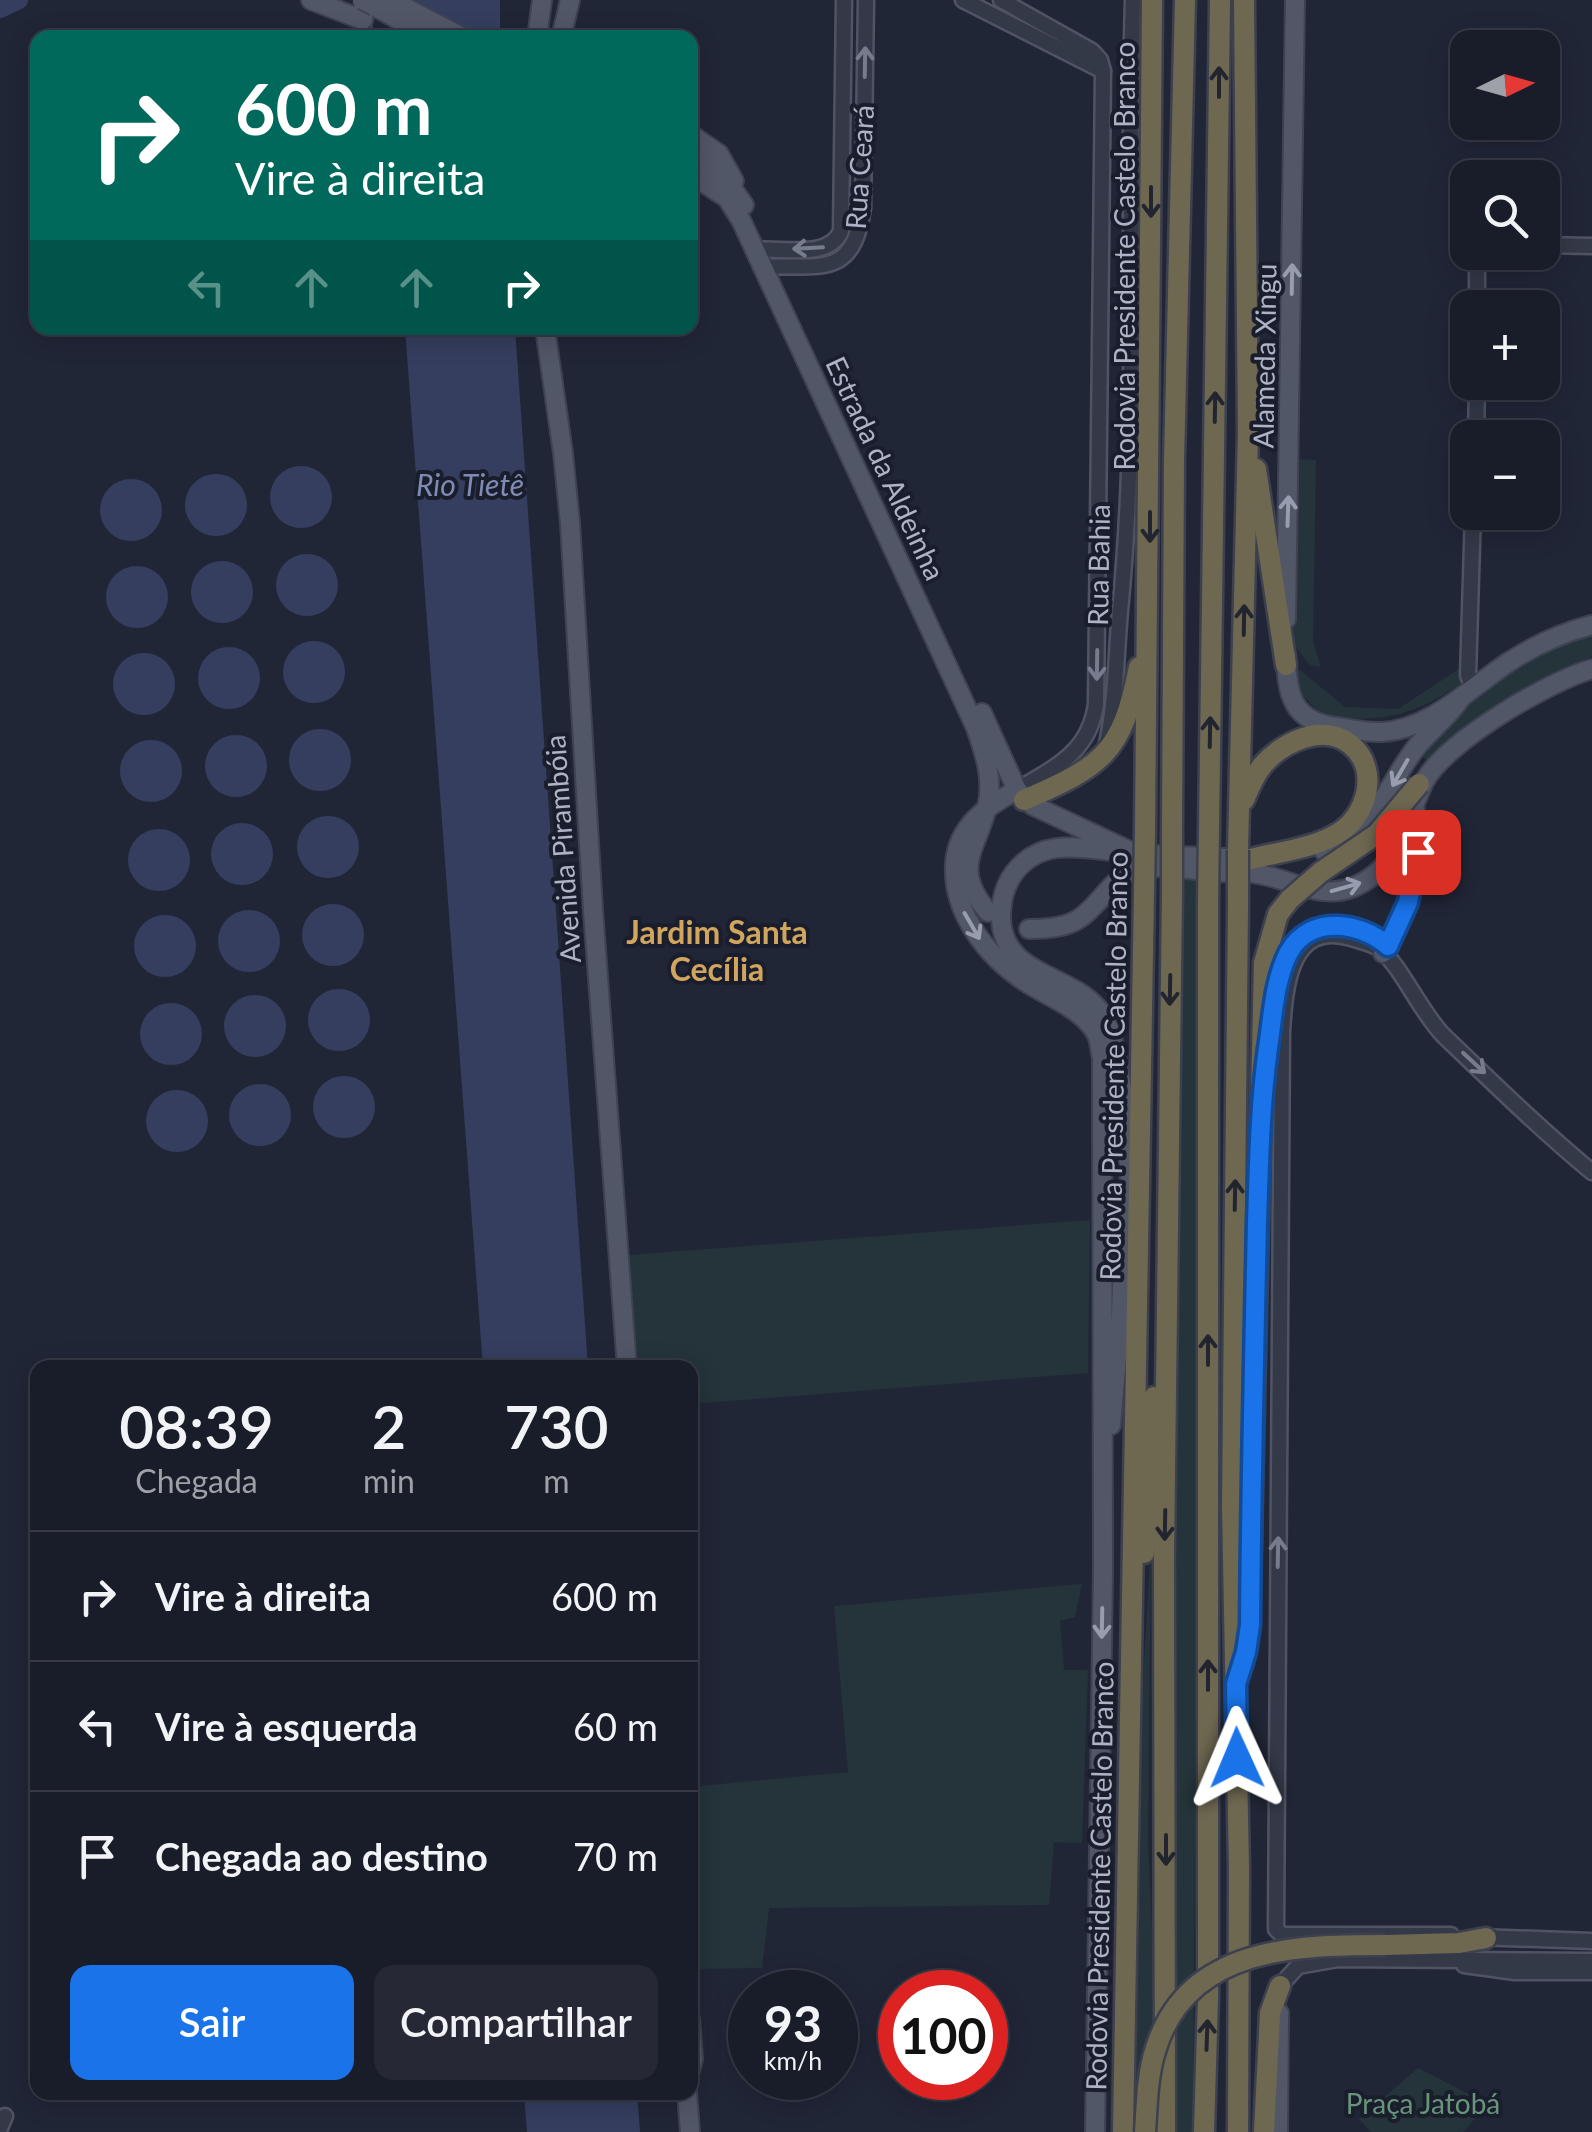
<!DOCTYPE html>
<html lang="pt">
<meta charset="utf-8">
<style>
body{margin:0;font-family:Lato,sans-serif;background:#262935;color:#f1f3f6;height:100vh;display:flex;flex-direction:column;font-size:38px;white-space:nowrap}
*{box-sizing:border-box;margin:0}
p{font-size:32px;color:#9fa1a8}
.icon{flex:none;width:55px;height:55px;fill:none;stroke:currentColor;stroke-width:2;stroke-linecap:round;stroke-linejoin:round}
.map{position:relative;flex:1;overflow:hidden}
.sheet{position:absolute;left:30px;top:1360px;width:668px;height:740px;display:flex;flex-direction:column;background:#191c29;border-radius:20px;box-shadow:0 5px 25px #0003,0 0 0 2px #373a46}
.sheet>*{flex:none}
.hud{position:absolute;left:30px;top:30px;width:668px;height:305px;border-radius:20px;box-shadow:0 5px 25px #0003,0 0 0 2px #373a46;background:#00695c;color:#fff;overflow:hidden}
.needle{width:65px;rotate:85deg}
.tools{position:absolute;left:1450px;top:30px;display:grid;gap:20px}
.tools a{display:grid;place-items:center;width:110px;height:110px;border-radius:20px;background:#191c29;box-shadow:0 5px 25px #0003,0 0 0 2px #373a46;font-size:50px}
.speed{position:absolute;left:728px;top:1970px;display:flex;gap:20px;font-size:50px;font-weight:700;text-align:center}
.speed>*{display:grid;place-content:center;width:130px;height:130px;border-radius:50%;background:#191c29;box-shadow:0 5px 25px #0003,0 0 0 2px #373a46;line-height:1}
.speed small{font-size:25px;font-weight:400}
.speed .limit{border:15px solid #d22;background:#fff;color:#111}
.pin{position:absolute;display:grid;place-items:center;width:85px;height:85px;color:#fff;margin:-42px;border-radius:20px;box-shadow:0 5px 15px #0006}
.me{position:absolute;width:110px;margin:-55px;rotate:359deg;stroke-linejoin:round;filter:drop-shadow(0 0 8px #0008)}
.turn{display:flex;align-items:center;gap:35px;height:210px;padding:0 40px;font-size:45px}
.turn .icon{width:130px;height:130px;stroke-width:2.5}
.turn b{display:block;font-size:70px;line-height:85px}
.lanes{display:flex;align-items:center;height:95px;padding:0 40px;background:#0003;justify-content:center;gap:50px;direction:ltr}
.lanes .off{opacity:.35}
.eta{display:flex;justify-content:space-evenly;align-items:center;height:170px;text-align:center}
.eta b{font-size:60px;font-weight:600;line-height:70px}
.cta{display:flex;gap:20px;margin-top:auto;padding:20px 40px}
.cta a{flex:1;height:115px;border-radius:20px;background:#1a73e8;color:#fff;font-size:40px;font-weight:600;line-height:115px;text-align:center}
.cta a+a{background:#262935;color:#f1f3f6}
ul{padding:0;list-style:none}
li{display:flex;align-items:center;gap:30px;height:130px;padding:0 40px;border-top:2px solid #373a46}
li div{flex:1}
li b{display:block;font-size:38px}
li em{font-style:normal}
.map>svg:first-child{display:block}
.green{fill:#24343a}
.water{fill:#353e5f}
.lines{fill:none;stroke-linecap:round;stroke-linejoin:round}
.river{stroke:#353e5f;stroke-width:18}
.minor-casing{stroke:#4f5363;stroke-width:19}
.major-casing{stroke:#3e4252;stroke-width:22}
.highway-casing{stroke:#3c404f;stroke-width:25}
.minor{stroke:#343948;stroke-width:14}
.major{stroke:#525768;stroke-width:18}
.highway{stroke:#6e6851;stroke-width:20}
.major-bridge-casing{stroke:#3e4252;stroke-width:22;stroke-linecap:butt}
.highway-bridge-casing{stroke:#3c404f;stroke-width:25;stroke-linecap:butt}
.major-bridge{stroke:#525768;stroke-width:18}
.highway-bridge{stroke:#6e6851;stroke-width:20}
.oneway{stroke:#777c8d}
.oneway2{stroke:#222530}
.oneway3{stroke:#979cae}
.route-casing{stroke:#114b97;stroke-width:25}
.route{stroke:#1a73e8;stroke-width:18}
.labels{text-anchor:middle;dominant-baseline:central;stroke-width:8;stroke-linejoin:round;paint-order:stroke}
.street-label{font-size:28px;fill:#aeb3c5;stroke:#1a1e2c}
.park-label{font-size:28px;fill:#66957a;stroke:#1a1e2c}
.water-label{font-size:30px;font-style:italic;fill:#7f8bb2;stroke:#1a1e2c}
.quarter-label{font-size:32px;font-weight:bold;fill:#d1a55d;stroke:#1a1e2c}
</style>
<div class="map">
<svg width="1592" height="2132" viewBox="0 0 1592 2132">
<rect width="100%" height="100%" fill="#212637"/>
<g class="green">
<path d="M 1296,459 L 1316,460 L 1313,642 L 1321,667 L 1310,665 L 1293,644 Z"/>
<path d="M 1592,634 L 1592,656 C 1534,685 1482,720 1433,762 L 1420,756 L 1486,686 L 1567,640 Z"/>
<path d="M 1468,663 L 1477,673 C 1421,712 1391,725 1322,716 L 1301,693 L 1295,666 L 1345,707 L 1398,709 Z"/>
<path d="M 1201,874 L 1193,2132 L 1171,2132 L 1183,875 Z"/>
<path d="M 1090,1220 L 1088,1373 L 690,1404 L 690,1368 L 635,1367 L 629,1255 Z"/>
<path d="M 1151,1544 L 1148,1843 L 1155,1996 L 1155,2087 L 1136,2086 L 1142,1698 Z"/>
<path d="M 1082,1584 L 1075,1617 L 1060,1621 L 1064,1670 L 1088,1670 L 1082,1843 L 1054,1842 L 1049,1905 L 769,1908 L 762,1968 L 690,1969 L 690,1787 L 848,1772 L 834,1606 Z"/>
<path d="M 1418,2068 L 1488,2104 L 1463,2132 L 1371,2132 L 1359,2119 Z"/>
</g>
<g class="water">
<path d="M 397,0 L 500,0 L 500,37 L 395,38 Z"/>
<path d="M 405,328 L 515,328 L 588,1367 L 483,1367 Z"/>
<circle cx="301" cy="497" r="31"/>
<circle cx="216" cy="505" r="31"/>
<circle cx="131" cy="510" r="31"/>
<circle cx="307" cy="585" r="31"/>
<circle cx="222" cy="592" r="31"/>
<circle cx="137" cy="597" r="31"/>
<circle cx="314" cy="672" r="31"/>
<circle cx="229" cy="678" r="31"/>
<circle cx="144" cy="684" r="31"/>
<circle cx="320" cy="760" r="31"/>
<circle cx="236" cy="766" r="31"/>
<circle cx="151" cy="771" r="31"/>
<circle cx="328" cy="847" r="31"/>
<circle cx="242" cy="854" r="31"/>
<circle cx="159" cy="860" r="31"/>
<circle cx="333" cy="935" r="31"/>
<circle cx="249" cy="941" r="31"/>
<circle cx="165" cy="946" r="31"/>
<circle cx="339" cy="1020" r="31"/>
<circle cx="255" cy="1026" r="31"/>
<circle cx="171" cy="1034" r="31"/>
<circle cx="344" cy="1107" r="31"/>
<circle cx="260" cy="1115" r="31"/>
<circle cx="177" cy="1121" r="31"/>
<path d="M 524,2093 L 637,2093 L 640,2132 L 527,2132 Z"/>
</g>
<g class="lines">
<path class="river" d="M 0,9 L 19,0"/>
<defs>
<g id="minor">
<path d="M 963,0 L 1103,71"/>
<path d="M 1001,0 L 1092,51 L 1100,60 L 1103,71 L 1096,704 C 1089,753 1055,767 1017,790"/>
<path d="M 363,20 L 363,38"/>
<path d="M 1542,245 L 1592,246"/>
<path d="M 755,250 C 781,247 829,260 841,231 L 844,0"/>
<path d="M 762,267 C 820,264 853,280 863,208 L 866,0"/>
<path d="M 1477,308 L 1477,264 L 1485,252"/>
<path d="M 1476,438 L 1477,382"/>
<path d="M 1473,512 L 1468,675 L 1473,689"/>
<path d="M 1106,748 C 1116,705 1116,656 1120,611 C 1140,408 1126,204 1133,0"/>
<path d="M 1310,931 C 1337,919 1366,927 1387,946"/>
<path d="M 1451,1935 L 1282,1935 L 1276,1929 L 1282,1031 C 1285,988 1289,920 1351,938 C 1360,941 1372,943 1380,949 C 1401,966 1421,1013 1444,1036 C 1492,1082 1541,1130 1592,1172"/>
<path d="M 1478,1937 L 1592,1941"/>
<path d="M 1464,1965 L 1515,1972 L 1592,1972"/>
<path d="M 1280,1986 L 1298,1966 L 1338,1959 L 1592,1961"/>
<path d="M 0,2128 L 5,2116"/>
</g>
<g id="major">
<path d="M 311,0 L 363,20 L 364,0"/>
<path d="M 391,0 L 464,38"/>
<path d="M 374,6 L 432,38"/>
<path d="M 537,38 L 542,0"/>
<path d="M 561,38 L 570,0"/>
<path d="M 690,134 L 719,154 L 734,181"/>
<path d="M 690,156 L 725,178 L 744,205"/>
<path d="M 690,174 L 727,198 L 741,220 L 976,728 C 985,754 994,780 987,807 C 976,851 951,868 988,912"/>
<path d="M 545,328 L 563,453 L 570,523 L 593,910 L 627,1368"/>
<path d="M 1286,619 L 1295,0"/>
<path d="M 1286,655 C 1287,695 1292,721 1336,727 C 1351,729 1367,733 1382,732 C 1431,729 1470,688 1509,662 C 1535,645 1561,633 1592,625"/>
<path d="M 982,713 L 1017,790"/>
<path d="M 1323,850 C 1377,834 1386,784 1418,745 C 1432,729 1449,716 1461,698"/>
<path d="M 1120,852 C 1082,848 1041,837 1014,873 C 1005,885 1001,902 1001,917 C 1002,981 1081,972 1105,1019 C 1124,1057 1128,1155 1131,1200"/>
<path d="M 1029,929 C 1046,929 1066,928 1080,918 C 1103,903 1114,871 1144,868 C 1169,865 1196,871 1220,872 C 1233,873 1246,871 1258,874 C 1300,881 1331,909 1374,875 C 1402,853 1409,813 1424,782 C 1445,742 1549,681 1592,669"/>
<path d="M 1383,953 C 1411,908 1421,861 1415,810"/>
<path d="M 1111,1425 L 1121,1313 L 1126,1187"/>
<path d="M 690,2019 L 693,2059 L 690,2070"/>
<path d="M 687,2092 L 690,2132"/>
<path d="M 1095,2132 L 1103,1572 L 1102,1058 C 1100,1051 1100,1042 1097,1035 C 1084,1010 1051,998 1029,984 C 989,959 952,914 955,864 C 957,827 986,806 1017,790 L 1032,805 L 1136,854 L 1248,859"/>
<path d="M 1278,2132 L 1279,2013"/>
</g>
<g id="highway">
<path d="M 1256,469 L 1286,665"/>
<path d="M 1024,800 C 1103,766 1122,753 1139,667"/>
<path d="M 1244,800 C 1249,788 1254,776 1262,766 C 1282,742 1324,722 1351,745 C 1380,769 1367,815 1340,832 C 1316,848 1278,852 1251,859"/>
<path d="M 1209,829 L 1220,0"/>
<path d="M 1145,831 L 1152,0"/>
<path d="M 1172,833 L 1174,461 L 1185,0"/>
<path d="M 1238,850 L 1248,432 L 1244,0"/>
<path d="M 1144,1553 L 1154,1397"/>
<path d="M 1243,1663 L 1249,1625 L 1264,963 L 1278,914 L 1290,899"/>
<path d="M 1385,1945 L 1459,1943 L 1486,1938"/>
<path d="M 1123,2132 L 1144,892"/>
<path d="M 1165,2132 L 1164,1558 L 1172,893"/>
<path d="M 1204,2132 L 1208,1998 L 1208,902"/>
<path d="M 1238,2132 L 1239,1868 L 1232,1506 L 1238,905"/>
<path d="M 1264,2132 L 1270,2013 L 1280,1986"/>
</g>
</defs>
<use href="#minor" class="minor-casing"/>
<use href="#major" class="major-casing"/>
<use href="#highway" class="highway-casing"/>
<use href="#minor" class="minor"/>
<use href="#major" class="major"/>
<use href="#highway" class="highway"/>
<defs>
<path id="major-bridge" d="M 362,0 L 374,6"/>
<g id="highway-bridge">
<path d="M 1144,892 L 1145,831"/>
<path d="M 1172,893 L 1172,833"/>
<path d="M 1290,899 L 1321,872 L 1377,834 L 1419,784"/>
<path d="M 1208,902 L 1209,829"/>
<path d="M 1238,905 L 1238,850"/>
<path d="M 1145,2132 C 1147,2103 1147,2075 1156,2048 C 1188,1946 1298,1945 1385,1945"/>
</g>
</defs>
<use href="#major-bridge" class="major-bridge-casing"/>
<use href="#highway-bridge" class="highway-bridge-casing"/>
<use href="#major-bridge" class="major-bridge"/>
<use href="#highway-bridge" class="highway-bridge"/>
</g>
<defs><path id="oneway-shaft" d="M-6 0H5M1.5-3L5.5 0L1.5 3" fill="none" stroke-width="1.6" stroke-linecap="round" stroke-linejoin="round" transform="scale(2.5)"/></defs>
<g class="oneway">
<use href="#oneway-shaft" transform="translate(865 62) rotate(-89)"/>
<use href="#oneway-shaft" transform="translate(808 248) rotate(177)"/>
<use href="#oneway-shaft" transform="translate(1097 665) rotate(91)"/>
<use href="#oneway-shaft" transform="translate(1474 1063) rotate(43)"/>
<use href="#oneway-shaft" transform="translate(1278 1552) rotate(-89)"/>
</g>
<g class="oneway2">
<use href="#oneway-shaft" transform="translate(1219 82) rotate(-90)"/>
<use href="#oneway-shaft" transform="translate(1151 202) rotate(90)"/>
<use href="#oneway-shaft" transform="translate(1215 407) rotate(-89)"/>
<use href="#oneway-shaft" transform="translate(1150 527) rotate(90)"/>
<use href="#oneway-shaft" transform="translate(1244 620) rotate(-89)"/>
<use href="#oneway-shaft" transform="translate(1210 732) rotate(-89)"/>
<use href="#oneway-shaft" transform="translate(1170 990) rotate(91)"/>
<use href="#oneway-shaft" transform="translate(1235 1195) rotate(-89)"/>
<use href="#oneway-shaft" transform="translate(1208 1350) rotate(-90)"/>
<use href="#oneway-shaft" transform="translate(1165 1525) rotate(91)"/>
<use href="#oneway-shaft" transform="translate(1208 1675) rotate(-90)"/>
<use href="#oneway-shaft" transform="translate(1166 1850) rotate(90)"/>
<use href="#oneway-shaft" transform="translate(1207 2035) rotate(-88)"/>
</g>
<g class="oneway3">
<use href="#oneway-shaft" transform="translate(1292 279) rotate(-89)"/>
<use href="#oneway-shaft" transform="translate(1288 511) rotate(-88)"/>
<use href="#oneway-shaft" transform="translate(1400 773) rotate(120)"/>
<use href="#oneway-shaft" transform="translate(1346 887) rotate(-16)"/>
<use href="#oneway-shaft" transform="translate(972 926) rotate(60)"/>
<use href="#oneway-shaft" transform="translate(1102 1623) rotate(91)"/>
</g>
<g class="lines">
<defs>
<path id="route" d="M 1237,1758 L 1236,1684 L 1246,1652 L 1250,1625 C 1251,1491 1254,1357 1257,1222 C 1259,1164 1260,1106 1268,1048 C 1273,1016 1274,981 1289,952 C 1310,915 1359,921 1388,946 L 1408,902 L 1418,852"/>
</defs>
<use href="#route" class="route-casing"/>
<use href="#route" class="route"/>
</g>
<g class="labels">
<g class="street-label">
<text transform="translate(859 167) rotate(-86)">Rua Ceará</text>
<text transform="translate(1124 256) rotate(-90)">Rodovia Presidente Castelo Branco</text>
<text transform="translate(1264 356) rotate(-89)">Alameda Xingu</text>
<text transform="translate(886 468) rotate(65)">Estrada da Aldeinha</text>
<text transform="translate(1098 565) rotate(-89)">Rua Bahia</text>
<text transform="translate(562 849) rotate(-94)">Avenida Pirambóia</text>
<text transform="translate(1113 1066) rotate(-89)">Rodovia Presidente Castelo Branco</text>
<text transform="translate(1099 1876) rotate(-89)">Rodovia Presidente Castelo Branco</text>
</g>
<g class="park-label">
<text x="1423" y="2103">Praça Jatobá</text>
</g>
<g class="water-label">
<text x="470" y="484">Rio Tietê</text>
</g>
<g class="quarter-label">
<text x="717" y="931">Jardim Santa<tspan x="717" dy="37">Cecília</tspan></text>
</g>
</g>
</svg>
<div class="tools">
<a><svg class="needle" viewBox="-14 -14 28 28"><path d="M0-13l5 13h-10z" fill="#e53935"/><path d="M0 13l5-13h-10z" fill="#9fa1a8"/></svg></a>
<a><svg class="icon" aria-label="search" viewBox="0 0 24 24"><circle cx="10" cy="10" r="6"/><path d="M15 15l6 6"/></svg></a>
<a>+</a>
<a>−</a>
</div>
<div class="speed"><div>93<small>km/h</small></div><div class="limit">100</div></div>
<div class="pin" style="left:1418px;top:852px;background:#d93025"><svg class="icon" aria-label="arrive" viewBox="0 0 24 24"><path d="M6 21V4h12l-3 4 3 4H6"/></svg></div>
<svg class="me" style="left:1237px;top:1758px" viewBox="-20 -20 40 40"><path d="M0-17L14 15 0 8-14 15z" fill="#1a73e8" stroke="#fff" stroke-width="4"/></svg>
<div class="hud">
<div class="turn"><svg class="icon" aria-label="right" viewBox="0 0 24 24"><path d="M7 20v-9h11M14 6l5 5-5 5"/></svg><div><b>600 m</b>Vire à direita</div></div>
<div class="lanes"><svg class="icon off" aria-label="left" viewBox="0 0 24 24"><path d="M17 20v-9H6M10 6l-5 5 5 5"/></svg><svg class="icon off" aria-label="ahead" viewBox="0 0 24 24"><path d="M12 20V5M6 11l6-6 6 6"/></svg><svg class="icon off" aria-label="ahead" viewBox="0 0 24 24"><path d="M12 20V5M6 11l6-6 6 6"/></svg><svg class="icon" aria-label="right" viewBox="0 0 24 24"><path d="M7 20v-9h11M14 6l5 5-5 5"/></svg></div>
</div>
<section class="sheet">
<div class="eta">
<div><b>08:39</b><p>Chegada</p></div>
<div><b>2</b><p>min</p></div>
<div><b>730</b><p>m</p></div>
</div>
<ul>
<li><svg class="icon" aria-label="right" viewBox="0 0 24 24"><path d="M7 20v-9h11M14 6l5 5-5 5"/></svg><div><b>Vire à direita</b></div><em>600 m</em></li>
<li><svg class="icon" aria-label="left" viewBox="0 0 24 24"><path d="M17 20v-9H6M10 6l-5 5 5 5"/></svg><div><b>Vire à esquerda</b></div><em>60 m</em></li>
<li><svg class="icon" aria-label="arrive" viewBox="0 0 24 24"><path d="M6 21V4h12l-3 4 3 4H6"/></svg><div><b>Chegada ao destino</b></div><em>70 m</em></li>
</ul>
<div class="cta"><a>Sair</a><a>Compartilhar</a></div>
</section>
</div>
